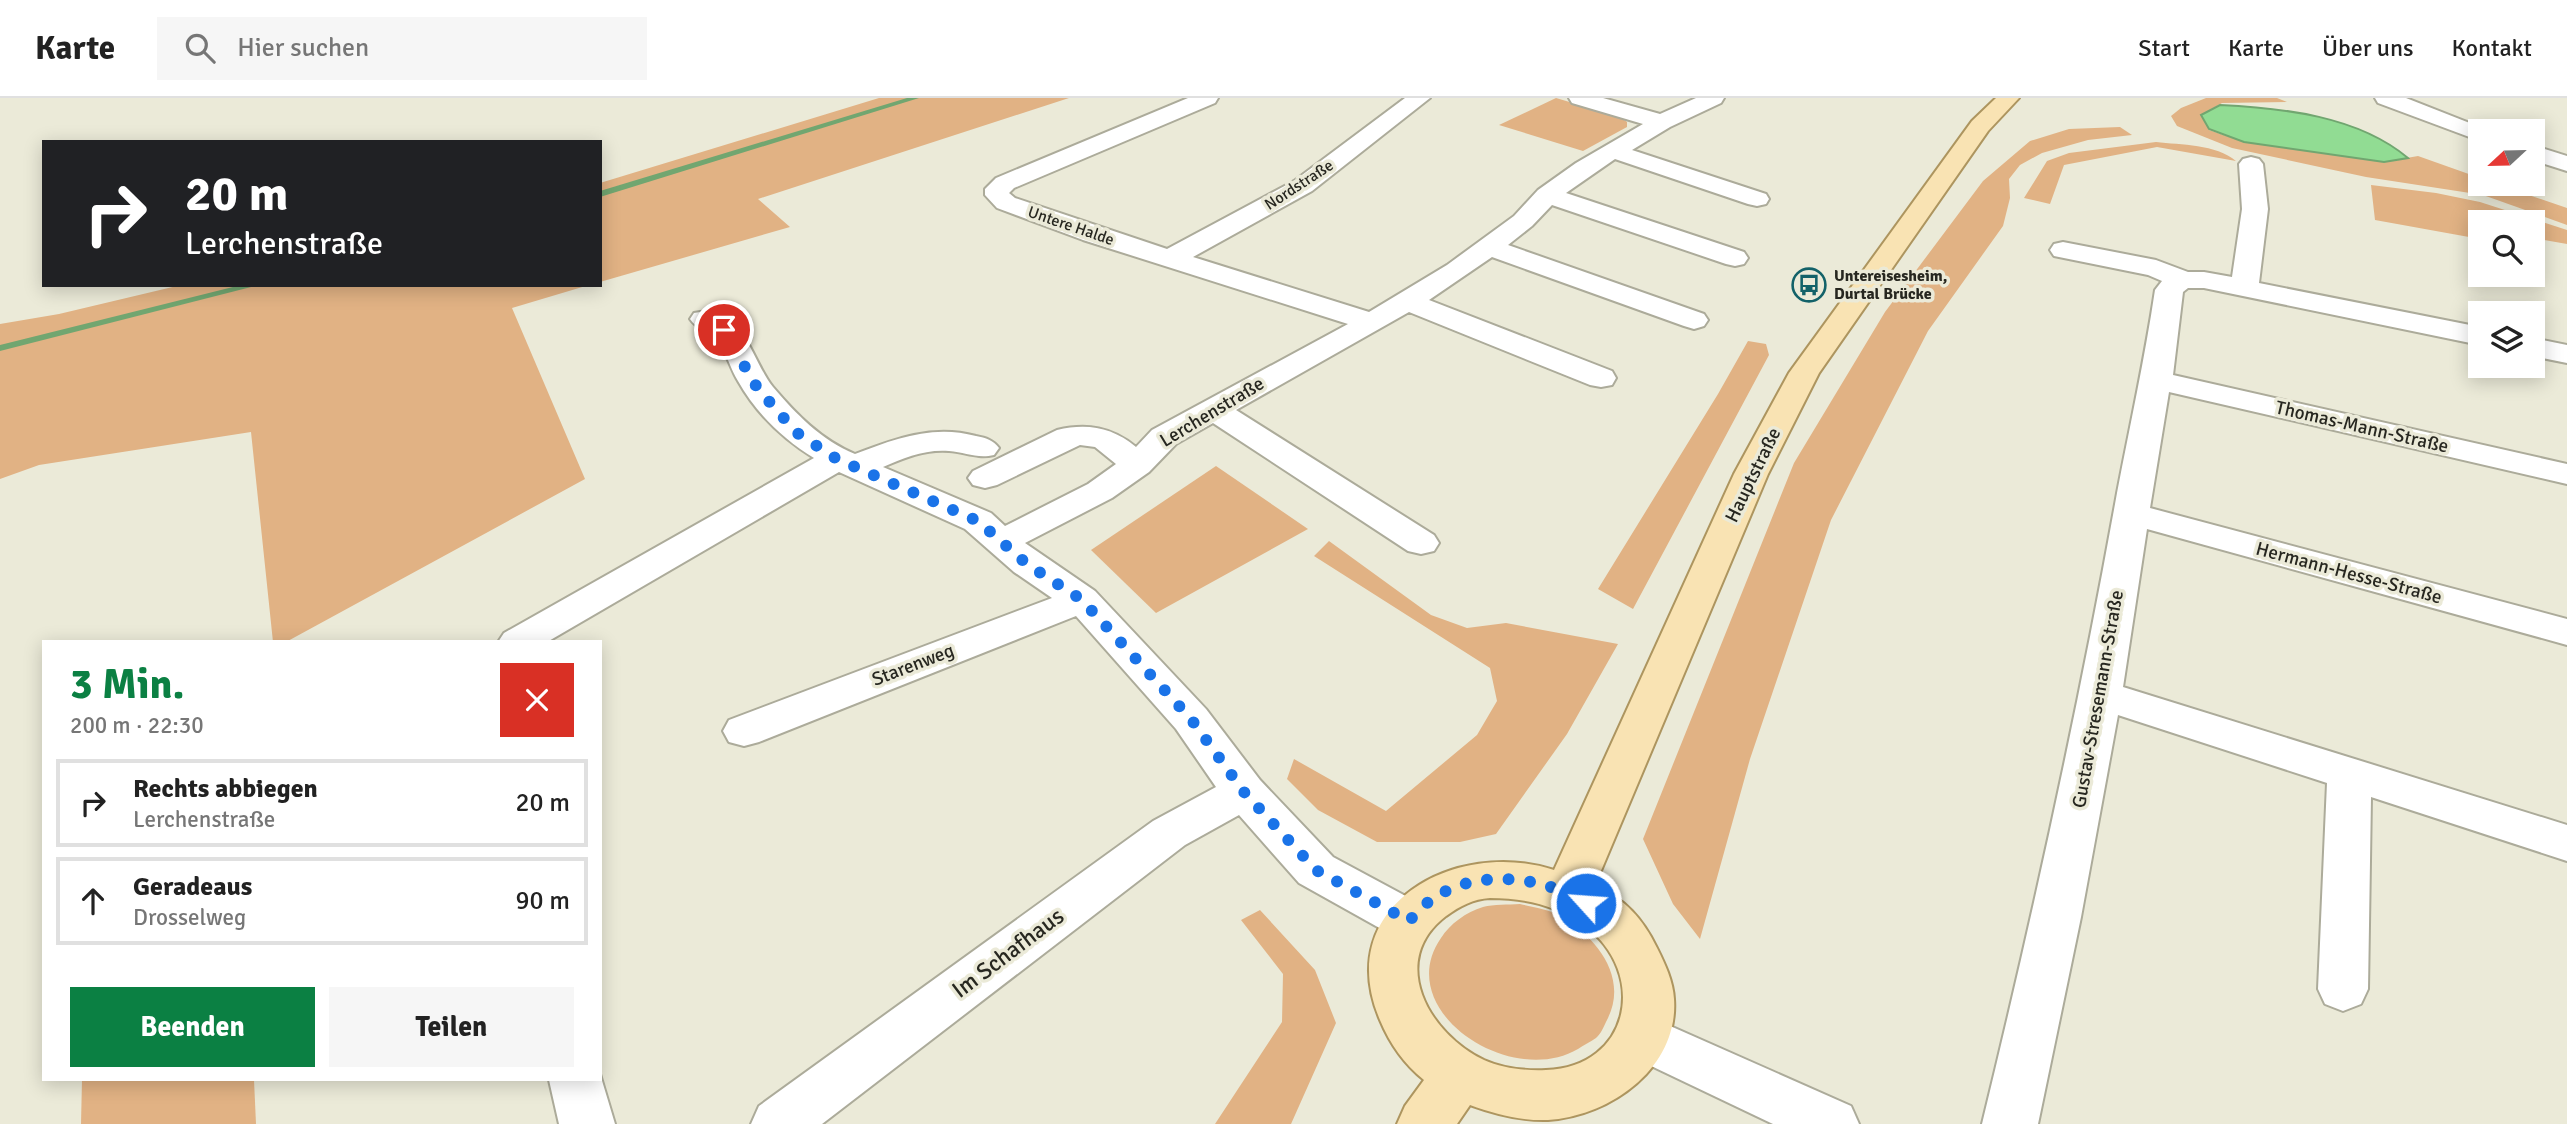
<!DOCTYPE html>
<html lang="de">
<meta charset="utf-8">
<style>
body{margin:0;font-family:Signika,sans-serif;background:#f6f6f6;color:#222;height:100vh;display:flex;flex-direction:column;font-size:26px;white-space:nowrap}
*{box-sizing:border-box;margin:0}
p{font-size:23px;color:#767676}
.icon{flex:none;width:38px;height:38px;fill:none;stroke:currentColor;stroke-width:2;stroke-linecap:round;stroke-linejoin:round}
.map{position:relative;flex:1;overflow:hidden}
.details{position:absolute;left:42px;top:542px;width:560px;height:441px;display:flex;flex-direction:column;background:#fff;border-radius:0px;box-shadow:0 4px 18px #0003}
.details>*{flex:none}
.hud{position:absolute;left:42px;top:42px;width:560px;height:147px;border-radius:0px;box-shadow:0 4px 18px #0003;background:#202124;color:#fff;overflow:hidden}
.needle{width:46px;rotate:248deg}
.buttons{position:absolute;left:2468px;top:21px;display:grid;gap:14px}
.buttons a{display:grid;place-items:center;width:77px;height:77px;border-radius:0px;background:#fff;box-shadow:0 4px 18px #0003;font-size:35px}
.pin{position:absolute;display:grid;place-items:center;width:60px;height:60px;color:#fff;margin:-30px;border:4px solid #fff;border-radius:50%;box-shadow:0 2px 7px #0007}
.me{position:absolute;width:77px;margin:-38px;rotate:296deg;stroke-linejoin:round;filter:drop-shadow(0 0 5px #0008)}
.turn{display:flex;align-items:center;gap:24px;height:147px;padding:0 28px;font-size:32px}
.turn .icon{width:91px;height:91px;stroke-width:2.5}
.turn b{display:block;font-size:49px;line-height:60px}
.round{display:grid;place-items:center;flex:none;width:74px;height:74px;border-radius:0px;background:#f6f6f6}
.overview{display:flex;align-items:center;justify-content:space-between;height:119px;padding:0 28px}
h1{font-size:42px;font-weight:700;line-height:52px;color:#0b8043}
.action{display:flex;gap:14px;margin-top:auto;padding:14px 28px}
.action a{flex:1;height:80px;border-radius:0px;background:#0b8043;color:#fff;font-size:28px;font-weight:700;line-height:80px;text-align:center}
.action a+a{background:#f6f6f6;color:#222}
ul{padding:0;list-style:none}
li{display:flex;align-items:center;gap:21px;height:88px;margin:0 14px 10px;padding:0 14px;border:4px solid #e0e0e0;border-radius:0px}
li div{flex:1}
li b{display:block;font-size:26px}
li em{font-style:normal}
header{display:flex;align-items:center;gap:42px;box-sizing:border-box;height:98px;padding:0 35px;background:#fff;border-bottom:2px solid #e0e0e0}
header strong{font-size:33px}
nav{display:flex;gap:38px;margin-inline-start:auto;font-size:24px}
.search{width:490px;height:63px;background:#f6f6f6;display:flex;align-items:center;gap:18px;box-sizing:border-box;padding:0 24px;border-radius:0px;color:#767676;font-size:26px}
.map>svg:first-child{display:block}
.green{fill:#e1b284}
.water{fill:#91dc93;stroke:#71a670;stroke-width:2}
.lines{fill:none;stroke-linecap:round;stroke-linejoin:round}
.stream{fill:#71a670;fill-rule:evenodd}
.minor-casing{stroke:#acab9a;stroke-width:4}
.major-casing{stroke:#ad955f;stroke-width:4}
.minor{fill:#fff;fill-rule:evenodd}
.major{fill:#f9e3b3;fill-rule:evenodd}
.route{stroke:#1a73e8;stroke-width:12;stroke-dasharray:0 21.6}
.labels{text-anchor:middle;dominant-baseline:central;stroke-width:7;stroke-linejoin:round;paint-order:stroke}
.far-street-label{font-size:16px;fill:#272720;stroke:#ebead8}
.far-poi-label{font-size:16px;font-weight:bold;fill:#272720;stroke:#ebead8;text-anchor:start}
.street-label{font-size:19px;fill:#272720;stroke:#ebead8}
.near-street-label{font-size:23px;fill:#272720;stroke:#ebead8}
</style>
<header>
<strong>Karte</strong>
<div class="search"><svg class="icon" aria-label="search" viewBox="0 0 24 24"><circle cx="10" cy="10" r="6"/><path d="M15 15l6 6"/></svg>Hier suchen</div>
<nav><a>Start</a><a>Karte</a><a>Über uns</a><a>Kontakt</a></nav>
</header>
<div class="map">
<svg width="2567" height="1026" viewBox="0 0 2567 1026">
<rect width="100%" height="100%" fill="#ebead8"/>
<g class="green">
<path d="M 879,0 L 1069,0 L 758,101 L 790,129 L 600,184 L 600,85 Z"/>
<path d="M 1556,0 L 1620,19 L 1627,24 L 1627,29 L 1583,53 L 1499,27 Z"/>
<path d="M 2206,0 L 2277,0 L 2287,4 L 2222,5 L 2201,17 L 2209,32 L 2244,44 L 2384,64 L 2418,58 L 2480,80 L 2480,86 L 2496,86 L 2567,110 L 2567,127 L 2483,97 L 2366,79 L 2232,50 L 2177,28 L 2171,18 L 2181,10 Z"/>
<path d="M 2120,29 L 2132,37 L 2088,42 L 2042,55 L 2020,67 L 2009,81 L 2010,100 L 2003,128 L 1928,233 L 1831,422 L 1750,661 L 1700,841 L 1673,806 L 1643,741 L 1794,365 L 1885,214 L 1983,83 L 2030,43 L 2069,31 Z"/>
<path d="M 2156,44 C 2181,47 2216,46 2236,63 L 2157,49 L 2064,67 L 2050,106 L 2024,100 L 2047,63 L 2069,55 Z"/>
<path d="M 2371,87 L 2436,95 L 2480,104 L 2567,132 L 2567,146 L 2532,140 L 2532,124 L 2480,124 L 2480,141 L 2375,122 Z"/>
<path d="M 181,187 L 589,187 L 512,210 L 585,381 L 286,544 L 273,544 L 251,334 L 39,367 L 0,381 L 0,226 L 59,216 Z"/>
<path d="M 1748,243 L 1766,246 L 1769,257 L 1633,511 L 1598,491 L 1718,296 Z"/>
<path d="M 1216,368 L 1308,431 L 1156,515 L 1091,452 Z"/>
<path d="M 1329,443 L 1431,517 L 1467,530 L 1506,525 L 1618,546 L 1567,636 L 1496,736 L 1460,744 L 1377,744 L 1318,712 L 1287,681 L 1294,661 L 1386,713 L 1477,637 L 1497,603 L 1490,570 L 1314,458 Z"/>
<path d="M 1520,806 C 1532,809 1549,811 1560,818 C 1597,839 1629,880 1607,922 C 1604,928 1601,936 1596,940 C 1591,944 1583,947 1578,951 C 1510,991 1391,912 1441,840 C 1450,826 1466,814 1483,809 C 1494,806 1508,807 1520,806 Z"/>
<path d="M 1260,812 L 1315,872 L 1336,925 L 1291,1026 L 1215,1026 L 1282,924 L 1283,876 L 1241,822 Z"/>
<path d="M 82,982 L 254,982 L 256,1026 L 81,1026 Z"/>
</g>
<path class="water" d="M 2220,7 C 2283,10 2358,18 2408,60 L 2384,64 L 2244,44 L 2209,31 L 2201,17 Z"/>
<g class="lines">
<g class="stream">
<path d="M 907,0 L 919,0 L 600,99 L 600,93 Z"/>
<path d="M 241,187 L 259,187 L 0,253 L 0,247 Z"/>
</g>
<defs>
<g id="minor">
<path d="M 1188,0 L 1218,0 L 1215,5 L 1014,90 L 1009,95 L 1015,100 L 1167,151 L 1294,83 L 1405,0 L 1430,0 L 1312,93 L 1193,159 L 1369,214 L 1447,167 L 1514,118 L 1538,92 L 1576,65 L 1643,26 L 1572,5 L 1569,0 L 1603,0 L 1660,16 L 1696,0 L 1724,0 L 1721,5 L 1670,29 L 1632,52 L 1766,96 L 1769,101 L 1766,106 L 1757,108 L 1748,106 L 1615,61 L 1566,95 L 1744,154 L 1748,160 L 1744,166 L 1735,168 L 1726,166 L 1552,107 L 1532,128 L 1508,147 L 1704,216 L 1708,222 L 1704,228 L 1694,231 L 1684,228 L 1492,159 L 1429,202 L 1612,273 L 1616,280 L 1612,287 L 1601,289 L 1590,287 L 1409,214 L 1236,312 L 1434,437 L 1439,445 L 1434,453 L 1421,456 L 1408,453 L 1213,325 L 1176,346 L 1149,374 L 1112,400 L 1025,445 L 1095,493 L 1206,611 L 1260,682 L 1333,759 L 1426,809 L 1433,823 L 1426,837 L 1409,843 L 1392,837 L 1299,785 L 1239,717 L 1185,747 L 822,1026 L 751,1026 L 759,1008 L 1153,723 L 1216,689 L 1176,631 L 1076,518 L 759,644 L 744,648 L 729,644 L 723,633 L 729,622 L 1052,500 L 1014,474 L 965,431 L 839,374 L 547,544 L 498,544 L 504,535 L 814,360 C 783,341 756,315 738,283 C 731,272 726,254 719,244 C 711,234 697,232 690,221 L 694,215 C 742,203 751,262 773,289 C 796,316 821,342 855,356 C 894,341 933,326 976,338 C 986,340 993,342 999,350 L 994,357 C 977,361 965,354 949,353 C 925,351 904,360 883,369 L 991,415 L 1005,428 L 1088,386 L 1116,366 L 1095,349 L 1080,347 L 997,387 L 985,390 L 973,387 L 968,380 L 973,373 L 1057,332 C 1087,325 1112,329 1136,349 L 1152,332 L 1348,226 L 1083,142 L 997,110 L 985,97 L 985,91 L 996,80 Z"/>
<path d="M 2375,0 L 2406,0 L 2490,33 L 2480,33 L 2480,42 L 2472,40 L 2378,5 Z"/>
<path d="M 2532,47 L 2567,58 L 2567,73 L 2532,62 Z"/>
<path d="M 2251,59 L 2259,61 L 2263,66 L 2268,111 L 2259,185 L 2480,229 L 2480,247 L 2204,190 L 2188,190 L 2183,194 L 2173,277 L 2567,366 L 2567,386 L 2169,294 L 2150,410 L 2567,521 L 2567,547 L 2147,431 L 2123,589 L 2567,727 L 2567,763 L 2371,699 L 2368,891 L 2361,906 L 2343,913 L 2325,906 L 2318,891 L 2327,685 L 2118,617 L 2081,819 L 2038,1026 L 1982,1026 C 2033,817 2079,607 2117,395 C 2130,327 2145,260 2155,192 L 2162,183 L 2148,177 L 2054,158 L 2050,152 L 2054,146 L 2063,144 L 2156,162 L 2188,174 L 2204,174 L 2232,179 L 2242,111 L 2239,66 L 2243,61 Z"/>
<path d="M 2532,240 L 2567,247 L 2567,265 L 2532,258 Z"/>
<path d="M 1643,916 L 1851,1008 L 1859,1026 L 1773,1026 L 1624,955 L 1617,939 L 1624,923 Z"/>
<path d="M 600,976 L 615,1026 L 559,1026 L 549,982 L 600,982 Z"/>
</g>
<path id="major" d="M 1996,0 L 2019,0 L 1988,33 L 1819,275 L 1768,376 L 1595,787 C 1625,801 1643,821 1657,850 C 1665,866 1673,883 1674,901 C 1679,969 1611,1018 1548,1022 C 1521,1023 1495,1016 1470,1007 L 1457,1026 L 1397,1026 L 1405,1008 L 1424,982 C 1404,966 1390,946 1380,922 C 1331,807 1456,740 1554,772 L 1734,376 L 1789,275 L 1972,23 ZM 1490,800 C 1525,800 1556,807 1585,828 C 1648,875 1631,969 1546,972 C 1525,973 1502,970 1484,962 C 1429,936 1387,863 1446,818 C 1460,808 1473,801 1490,800 Z"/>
</defs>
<use href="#minor" class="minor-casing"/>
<use href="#major" class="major-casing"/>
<use href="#minor" class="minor"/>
<use href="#major" class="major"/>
</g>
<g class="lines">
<path class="route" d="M 724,232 L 736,244 L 742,264 L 758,291 L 797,335 L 837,361 L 978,423 L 1027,466 L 1082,502 L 1191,621 L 1244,694 L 1316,772 L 1409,823 C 1416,816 1424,807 1432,801 C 1478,770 1541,778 1586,805"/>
</g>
<defs>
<symbol id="bus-ring" viewBox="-11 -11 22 22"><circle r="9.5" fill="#ebead8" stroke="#136269" stroke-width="1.5"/><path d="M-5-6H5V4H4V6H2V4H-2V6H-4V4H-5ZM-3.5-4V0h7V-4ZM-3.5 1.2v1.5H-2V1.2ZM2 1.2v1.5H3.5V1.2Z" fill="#136269"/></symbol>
</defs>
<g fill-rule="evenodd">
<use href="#bus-ring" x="1790" y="168" width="38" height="38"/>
</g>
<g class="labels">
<g class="far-street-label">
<text transform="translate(1299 87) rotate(-33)">Nordstraße</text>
<text transform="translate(1071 128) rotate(19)">Untere Halde</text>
</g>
<g class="far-poi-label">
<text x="1834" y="178">Untereisesheim,<tspan x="1834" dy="18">Durtal Brücke</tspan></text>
</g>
<g class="street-label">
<text transform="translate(1212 314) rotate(-31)">Lerchenstraße</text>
<text transform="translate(2362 329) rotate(13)">Thomas-Mann-Straße</text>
<text transform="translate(1753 377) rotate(-64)">Hauptstraße</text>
<text transform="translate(2349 475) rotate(15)">Hermann-Hesse-Straße</text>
<text transform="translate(913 567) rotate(-21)">Starenweg</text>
<text transform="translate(2098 601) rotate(-80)">Gustav-Stresemann-Straße</text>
</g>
<g class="near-street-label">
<text transform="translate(1008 855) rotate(-37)">Im Schafhaus</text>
</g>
</g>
</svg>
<div class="buttons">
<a><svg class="needle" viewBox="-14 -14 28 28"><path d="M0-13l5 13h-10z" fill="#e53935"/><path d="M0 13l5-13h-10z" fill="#767676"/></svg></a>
<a><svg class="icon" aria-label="search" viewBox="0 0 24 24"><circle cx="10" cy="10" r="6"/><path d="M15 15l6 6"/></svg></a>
<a><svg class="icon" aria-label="layers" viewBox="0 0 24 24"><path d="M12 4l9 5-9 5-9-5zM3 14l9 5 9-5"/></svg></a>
</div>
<div class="pin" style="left:724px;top:232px;background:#d93025"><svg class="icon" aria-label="arrive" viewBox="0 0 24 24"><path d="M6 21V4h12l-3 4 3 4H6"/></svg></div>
<svg class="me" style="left:1586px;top:805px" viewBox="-20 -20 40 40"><circle r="17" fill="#1a73e8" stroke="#fff" stroke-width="3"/><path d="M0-11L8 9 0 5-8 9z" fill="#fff"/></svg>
<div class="hud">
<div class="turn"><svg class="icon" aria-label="right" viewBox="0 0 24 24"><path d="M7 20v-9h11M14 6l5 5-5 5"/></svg><div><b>20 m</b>Lerchenstraße</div></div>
</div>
<section class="details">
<div class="overview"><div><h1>3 Min.</h1><p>200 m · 22:30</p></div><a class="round" style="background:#d93025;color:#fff"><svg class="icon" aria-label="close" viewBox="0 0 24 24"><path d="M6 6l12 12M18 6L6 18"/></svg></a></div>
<ul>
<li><svg class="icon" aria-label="right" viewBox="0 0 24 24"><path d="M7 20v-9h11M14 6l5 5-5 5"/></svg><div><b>Rechts abbiegen</b><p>Lerchenstraße</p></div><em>20 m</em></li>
<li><svg class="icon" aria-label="ahead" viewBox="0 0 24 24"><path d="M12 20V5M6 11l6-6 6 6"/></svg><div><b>Geradeaus</b><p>Drosselweg</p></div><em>90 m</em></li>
</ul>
<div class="action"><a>Beenden</a><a>Teilen</a></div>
</section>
</div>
